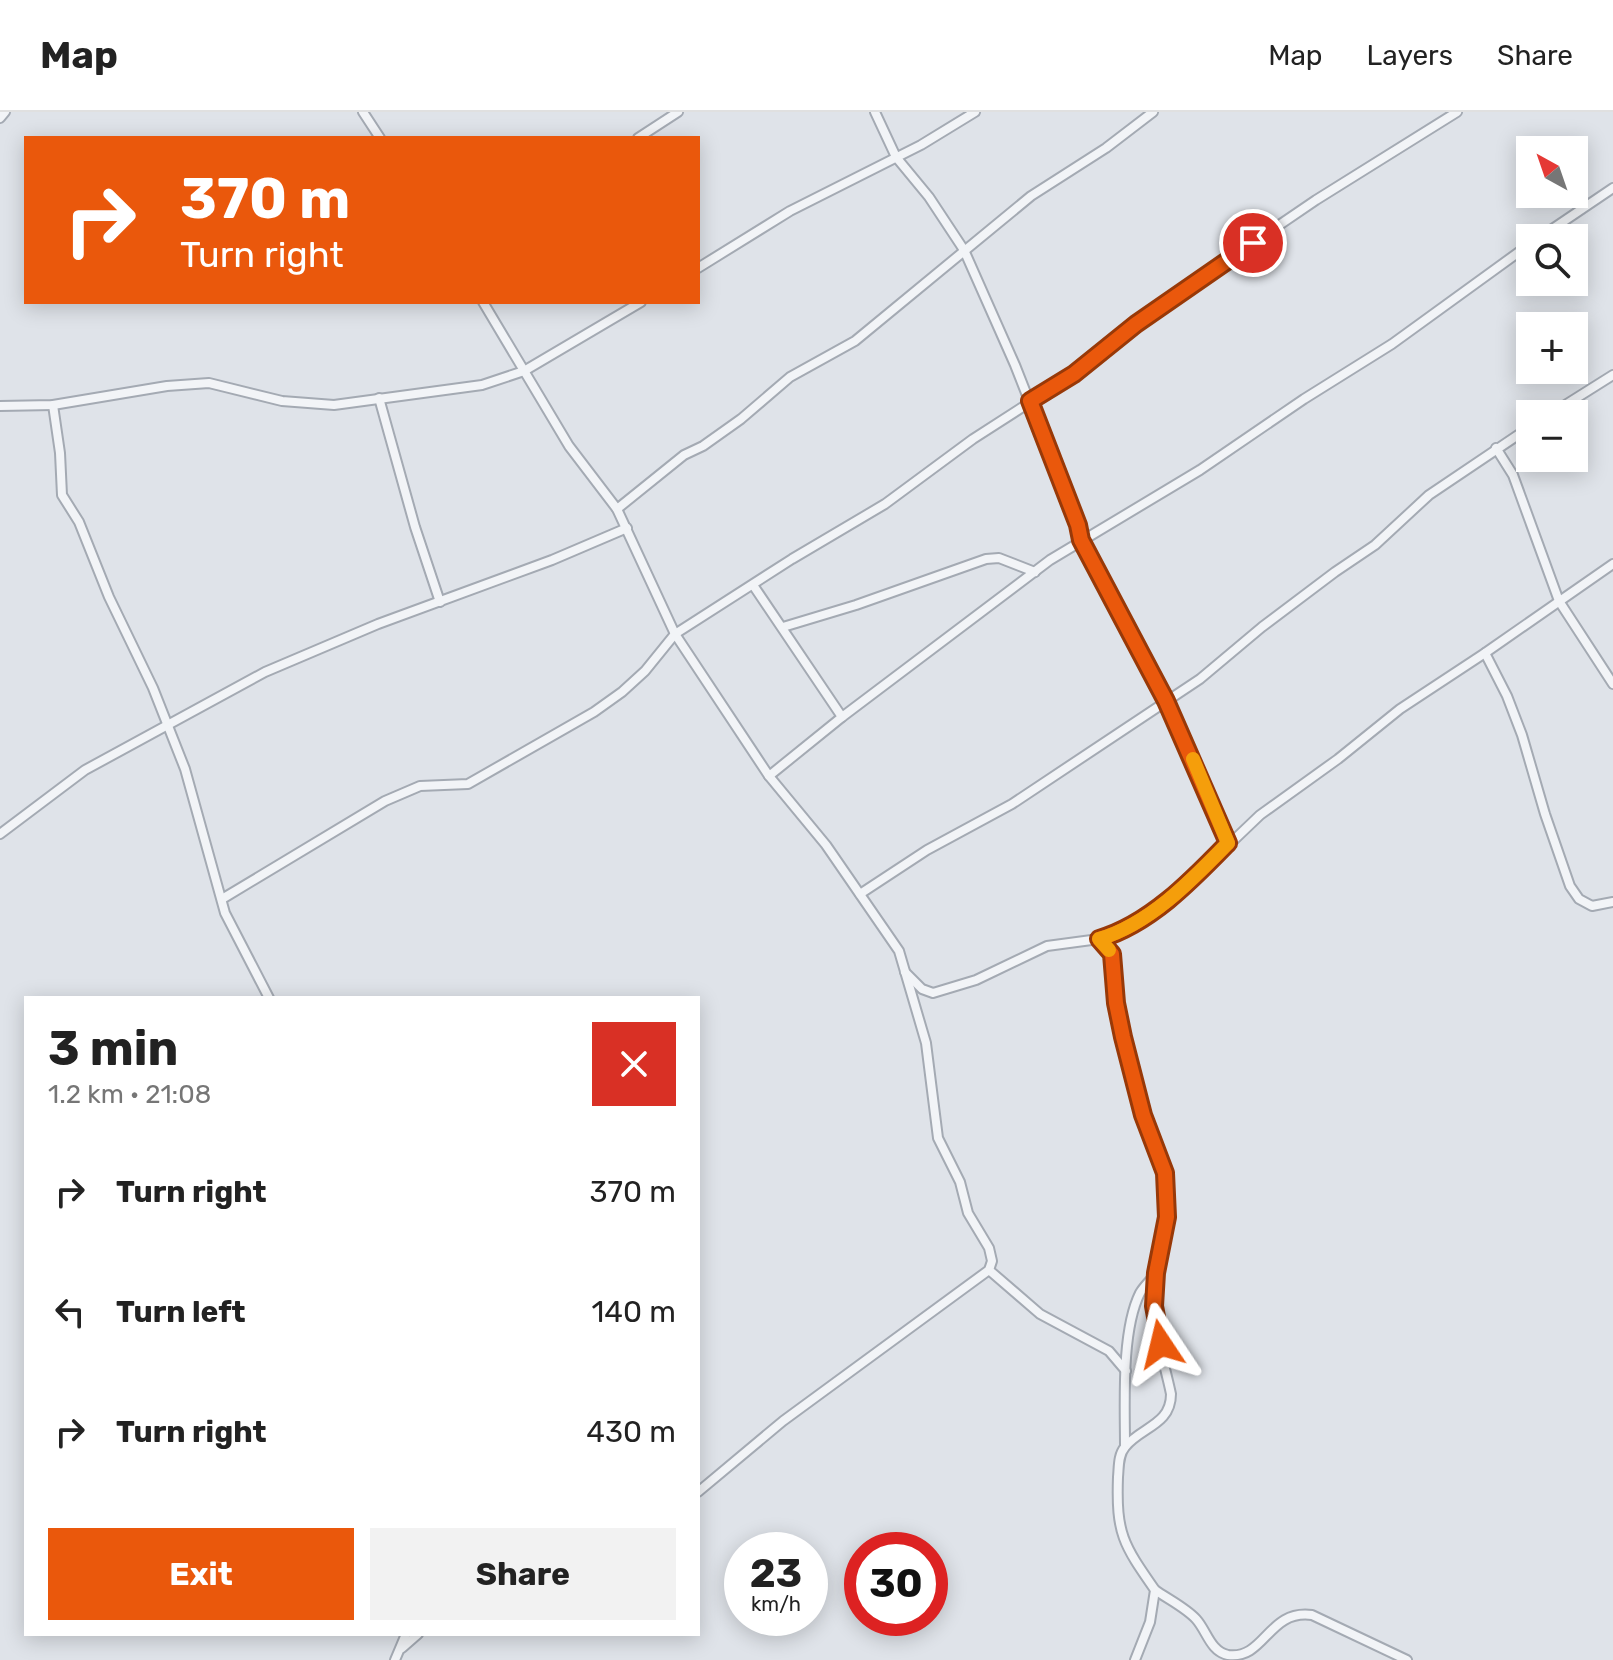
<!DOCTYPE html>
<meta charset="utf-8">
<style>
body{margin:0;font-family:Rubik,sans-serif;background:#f2f2f2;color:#222;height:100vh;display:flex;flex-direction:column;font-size:30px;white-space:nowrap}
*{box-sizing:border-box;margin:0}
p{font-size:26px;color:#767676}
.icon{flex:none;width:44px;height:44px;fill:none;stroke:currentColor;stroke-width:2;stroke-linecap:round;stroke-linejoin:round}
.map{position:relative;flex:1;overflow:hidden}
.side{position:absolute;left:24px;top:884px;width:676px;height:640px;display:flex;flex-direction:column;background:#fff;border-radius:0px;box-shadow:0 4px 20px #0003}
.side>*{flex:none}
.guide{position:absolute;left:24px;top:24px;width:676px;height:168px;border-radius:0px;box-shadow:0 4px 20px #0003;background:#ea580c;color:#fff;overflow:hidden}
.needle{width:52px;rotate:320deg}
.buttons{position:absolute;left:1516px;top:24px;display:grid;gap:16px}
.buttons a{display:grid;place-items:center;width:72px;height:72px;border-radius:0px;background:#fff;box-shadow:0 4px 20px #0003;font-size:40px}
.speed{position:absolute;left:724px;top:1420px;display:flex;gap:16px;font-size:40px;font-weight:700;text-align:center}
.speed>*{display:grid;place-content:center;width:104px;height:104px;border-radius:50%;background:#fff;box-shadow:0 4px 20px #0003;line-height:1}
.speed small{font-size:20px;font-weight:400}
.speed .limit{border:12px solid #d22;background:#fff;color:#111}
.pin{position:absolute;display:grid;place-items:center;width:68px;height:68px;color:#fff;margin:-34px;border:4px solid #fff;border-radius:50%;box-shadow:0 2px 8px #0007}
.me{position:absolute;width:88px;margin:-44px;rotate:350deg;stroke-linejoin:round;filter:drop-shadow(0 0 6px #0008)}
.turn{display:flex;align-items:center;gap:28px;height:168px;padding:0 24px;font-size:36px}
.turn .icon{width:104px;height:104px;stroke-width:2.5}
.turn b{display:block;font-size:56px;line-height:68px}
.round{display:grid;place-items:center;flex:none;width:84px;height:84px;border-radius:0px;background:#f2f2f2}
.overview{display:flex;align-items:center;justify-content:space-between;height:136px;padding:0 24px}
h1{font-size:48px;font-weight:700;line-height:60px}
.cta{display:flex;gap:16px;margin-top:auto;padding:16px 24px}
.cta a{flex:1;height:92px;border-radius:0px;background:#ea580c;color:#fff;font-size:32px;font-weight:700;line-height:92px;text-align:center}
.cta a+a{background:#f2f2f2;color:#222}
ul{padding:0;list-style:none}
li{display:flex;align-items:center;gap:24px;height:120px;padding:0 24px}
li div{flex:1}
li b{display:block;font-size:30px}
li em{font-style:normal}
header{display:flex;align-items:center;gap:48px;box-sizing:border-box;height:112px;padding:0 40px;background:#fff;border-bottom:2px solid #e0e0e0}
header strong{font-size:38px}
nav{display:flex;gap:44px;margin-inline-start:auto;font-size:28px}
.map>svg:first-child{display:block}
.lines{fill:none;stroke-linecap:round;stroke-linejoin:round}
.street-casing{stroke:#a4aab3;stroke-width:12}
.street{stroke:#f2f4f7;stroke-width:8}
.route-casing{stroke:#983908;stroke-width:20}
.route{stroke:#ea580c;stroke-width:14}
.slow{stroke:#f59e0b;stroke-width:14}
</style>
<header>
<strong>Map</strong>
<nav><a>Map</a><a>Layers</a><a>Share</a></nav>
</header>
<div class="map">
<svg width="1613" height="1548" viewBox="0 0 1613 1548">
<rect width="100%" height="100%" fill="#dfe3e9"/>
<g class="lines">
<defs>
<g id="street">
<path d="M 363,0 L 380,26"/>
<path d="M 875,0 L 896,45 L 929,85 L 964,138 L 1015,253 L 1078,413 L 1081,428 L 1166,589 L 1228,731"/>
<path d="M 0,6 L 5,0"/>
<path d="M 638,26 L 678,0"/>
<path d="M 1539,126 L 1613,76"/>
<path d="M 698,156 L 790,99 L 921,33 L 975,0"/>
<path d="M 483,190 L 569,334 L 617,397 L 675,522 L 769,664 L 826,733 L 899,839 L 926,931 L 938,1026 L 960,1070 L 968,1101 L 989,1136 L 992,1149 L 989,1158 L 783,1309 L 698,1380"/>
<path d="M 379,286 L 415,415 L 440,490"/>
<path d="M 53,293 L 60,341 L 62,383 L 79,410 L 109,485 L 153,576 L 185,657 L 225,801 L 269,886"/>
<path d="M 0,294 L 53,293 L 167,274 L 209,271 L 282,289 L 334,293 L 482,273 L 524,259 L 641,190"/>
<path d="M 1551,302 L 1613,263"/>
<path d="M 1496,336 L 1513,363 L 1559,489 L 1613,572"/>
<path d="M 617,397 L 684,343 L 703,334 L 741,307 L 790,265 L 855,229 L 1031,84 L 1106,36 L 1153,0"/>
<path d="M 753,473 L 842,605"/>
<path d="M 783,515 L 856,493 L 986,447 L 999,446 L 1035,460"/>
<path d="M 1485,541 L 1507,584 L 1522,623 L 1545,702 L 1570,774 L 1579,787 L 1592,794 L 1613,790"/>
<path d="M 769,664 L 842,605 L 1050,448 L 1200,358 L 1304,287 L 1392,232 L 1530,132"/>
<path d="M 0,722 L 85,658 L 265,560 L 378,512 L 552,448 L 627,416"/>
<path d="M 860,782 L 927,738 L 1012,692 L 1200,567 L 1262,515 L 1335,460 L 1375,433 L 1429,383 L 1530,315"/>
<path d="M 222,787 L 385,689 L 420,674 L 468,672 L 594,600 L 622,580 L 645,559 L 675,522 L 792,447 L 885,392 L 973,327 L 1074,262 L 1136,212 L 1203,165 L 1316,88 L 1457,0"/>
<path d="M 1099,827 C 1119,849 1111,869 1117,896 C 1123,930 1132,969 1143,1002 C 1151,1030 1167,1054 1168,1083 C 1169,1121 1154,1155 1154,1192 C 1154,1221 1165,1253 1171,1282 C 1171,1313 1141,1315 1125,1335 C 1118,1343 1119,1355 1118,1365 C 1116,1422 1123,1432 1155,1478 L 1150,1510 L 1135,1548"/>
<path d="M 905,860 L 922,877 L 933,881 L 976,868 L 1047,834 L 1099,827 L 1134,811 L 1192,768 L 1260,703 L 1338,647 L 1400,597 L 1485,541 L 1613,452"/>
<path d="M 989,1158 L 1040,1202 L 1109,1239 L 1126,1259"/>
<path d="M 1125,1334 C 1125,1292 1121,1219 1140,1181 C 1144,1174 1151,1168 1156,1161"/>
<path d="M 1155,1478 C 1168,1487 1186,1496 1196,1507 C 1207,1519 1210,1539 1228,1543 C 1265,1548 1268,1497 1312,1503 L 1407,1548"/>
<path d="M 402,1536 L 418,1522"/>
<path d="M 395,1548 L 406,1522"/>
</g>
</defs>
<use href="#street" class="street-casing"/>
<use href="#street" class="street"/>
</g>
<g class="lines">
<defs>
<path id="route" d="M 1161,1232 L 1154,1194 L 1156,1161 L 1167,1105 L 1165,1061 L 1143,1003 L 1123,925 L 1116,891 L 1112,842 L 1099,827 C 1150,812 1192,768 1228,731 L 1166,589 L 1081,428 L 1078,413 L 1030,289 L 1074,262 L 1136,212 L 1253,131"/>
</defs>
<use href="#route" class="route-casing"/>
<use href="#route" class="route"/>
<path class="slow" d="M 1109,838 L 1099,827 C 1150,812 1192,768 1228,731 L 1193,647"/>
</g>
</svg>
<div class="buttons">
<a><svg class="needle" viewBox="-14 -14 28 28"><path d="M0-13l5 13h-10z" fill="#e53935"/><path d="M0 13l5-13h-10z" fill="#767676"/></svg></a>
<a><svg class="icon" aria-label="search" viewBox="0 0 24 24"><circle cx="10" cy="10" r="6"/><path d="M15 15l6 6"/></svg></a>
<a>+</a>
<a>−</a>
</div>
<div class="speed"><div>23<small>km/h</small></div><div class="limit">30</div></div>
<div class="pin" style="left:1253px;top:131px;background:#d93025"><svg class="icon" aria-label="arrive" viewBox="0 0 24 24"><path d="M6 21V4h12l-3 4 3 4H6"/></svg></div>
<svg class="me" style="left:1161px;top:1232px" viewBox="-20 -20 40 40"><path d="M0-17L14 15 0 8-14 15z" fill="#ea580c" stroke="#fff" stroke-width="4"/></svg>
<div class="guide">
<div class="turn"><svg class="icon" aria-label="right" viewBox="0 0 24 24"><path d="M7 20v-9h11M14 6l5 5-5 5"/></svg><div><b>370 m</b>Turn right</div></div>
</div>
<section class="side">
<div class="overview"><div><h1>3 min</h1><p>1.2 km · 21:08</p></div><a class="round" style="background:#d93025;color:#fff"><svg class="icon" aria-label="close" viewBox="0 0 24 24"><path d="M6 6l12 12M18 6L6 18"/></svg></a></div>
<ul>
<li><svg class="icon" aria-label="right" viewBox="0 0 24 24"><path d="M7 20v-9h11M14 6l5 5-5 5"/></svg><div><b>Turn right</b></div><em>370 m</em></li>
<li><svg class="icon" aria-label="left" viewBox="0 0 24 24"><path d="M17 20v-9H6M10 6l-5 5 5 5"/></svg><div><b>Turn left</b></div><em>140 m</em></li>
<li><svg class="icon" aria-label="right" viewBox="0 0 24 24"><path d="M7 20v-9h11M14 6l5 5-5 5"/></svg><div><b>Turn right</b></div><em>430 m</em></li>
</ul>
<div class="cta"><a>Exit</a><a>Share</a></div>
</section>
</div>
